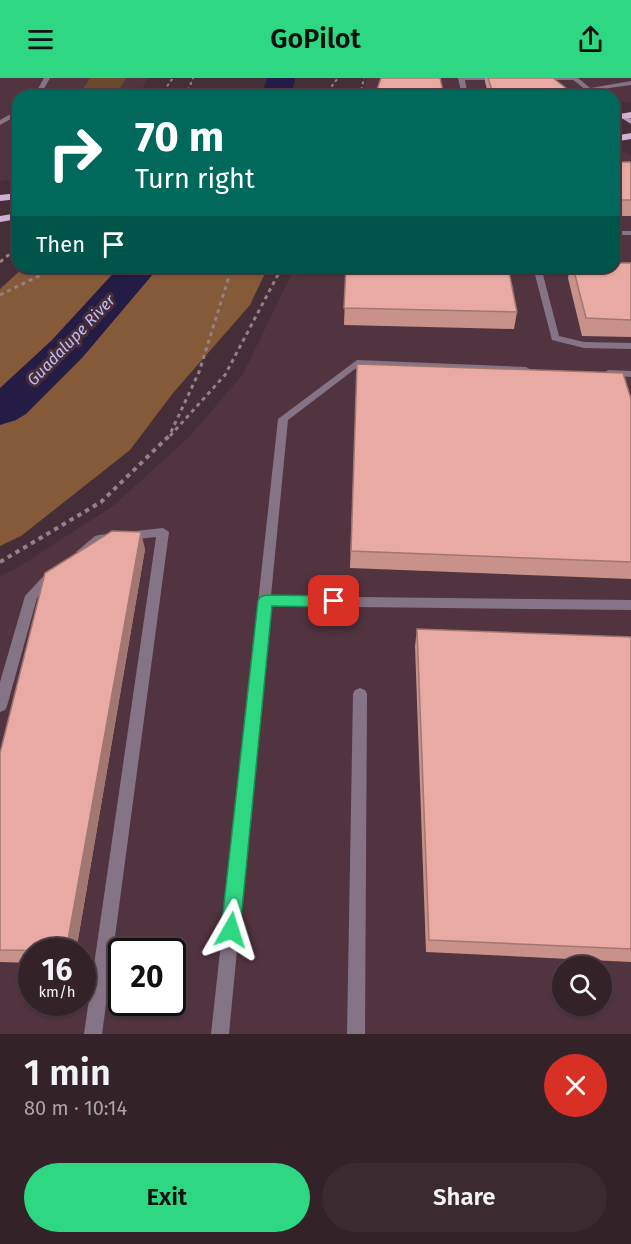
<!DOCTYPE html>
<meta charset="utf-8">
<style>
body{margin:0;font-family:"Fira Sans",sans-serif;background:#3c2a31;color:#f1f3f6;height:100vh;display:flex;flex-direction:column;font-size:22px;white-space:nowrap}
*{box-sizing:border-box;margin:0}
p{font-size:20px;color:#a9a4a8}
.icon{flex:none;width:33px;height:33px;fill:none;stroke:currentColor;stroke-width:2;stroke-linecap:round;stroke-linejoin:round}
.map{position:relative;height:956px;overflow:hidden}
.sheet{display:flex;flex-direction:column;background:#342229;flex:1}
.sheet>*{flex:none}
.hud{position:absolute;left:12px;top:12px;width:608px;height:183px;border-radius:18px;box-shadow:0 2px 4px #0004,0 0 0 2px #4e3f46;background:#00695c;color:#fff;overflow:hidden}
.buttons{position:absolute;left:552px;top:878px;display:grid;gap:12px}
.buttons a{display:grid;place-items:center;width:60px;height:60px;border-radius:50%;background:#342229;box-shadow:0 2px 4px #0004,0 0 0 2px #4e3f46;font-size:30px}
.speed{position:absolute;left:18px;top:860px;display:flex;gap:12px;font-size:30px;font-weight:700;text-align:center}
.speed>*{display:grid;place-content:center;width:78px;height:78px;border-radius:50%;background:#342229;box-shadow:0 2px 4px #0004,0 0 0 2px #4e3f46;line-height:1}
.speed small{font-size:15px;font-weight:400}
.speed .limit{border:3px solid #111;border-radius:9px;background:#fff;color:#111}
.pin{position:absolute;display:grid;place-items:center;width:51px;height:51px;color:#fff;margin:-26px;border-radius:12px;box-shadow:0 3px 9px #0006}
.me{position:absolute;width:66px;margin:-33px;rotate:6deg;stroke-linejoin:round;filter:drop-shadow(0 0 4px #0008)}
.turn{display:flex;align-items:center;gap:21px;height:126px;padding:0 24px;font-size:27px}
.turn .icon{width:78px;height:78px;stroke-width:2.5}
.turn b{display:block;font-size:42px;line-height:51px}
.then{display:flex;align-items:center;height:57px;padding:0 24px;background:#0003;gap:12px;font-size:22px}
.round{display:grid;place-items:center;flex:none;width:63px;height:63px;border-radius:32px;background:#3c2a31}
.head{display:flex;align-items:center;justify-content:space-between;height:102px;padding:0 24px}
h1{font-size:36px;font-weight:600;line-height:45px}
.button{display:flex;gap:12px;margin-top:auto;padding:12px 24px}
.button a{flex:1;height:69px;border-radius:36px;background:#2ed883;color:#111;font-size:24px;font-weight:600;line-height:69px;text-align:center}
.button a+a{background:#3c2a31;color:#f1f3f6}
header{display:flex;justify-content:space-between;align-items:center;height:78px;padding:0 24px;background:#2ed883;color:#111;font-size:27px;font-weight:600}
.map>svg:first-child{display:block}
.built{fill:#523440;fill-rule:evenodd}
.green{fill:#6b492d}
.forest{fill:#855a38}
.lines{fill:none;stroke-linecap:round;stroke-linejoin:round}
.river{fill:#241c45;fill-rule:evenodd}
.path-far2{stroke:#948087;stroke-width:2;stroke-dasharray:3 3;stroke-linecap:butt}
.path-far1{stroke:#948087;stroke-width:3;stroke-dasharray:4 4;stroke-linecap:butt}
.path{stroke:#948087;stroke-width:4;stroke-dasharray:4.5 4.5;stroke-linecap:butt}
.service{fill:#847486;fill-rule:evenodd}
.minor{fill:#847486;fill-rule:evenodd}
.secondary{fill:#b096b3;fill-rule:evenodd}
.primary{fill:#d1b0d6;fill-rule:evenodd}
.wall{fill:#c8928b}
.shaded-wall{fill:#a27771}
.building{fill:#e8aaa2;stroke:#a27771;stroke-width:1.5}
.route{fill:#2ed883;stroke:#1e8c55;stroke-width:1.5}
.labels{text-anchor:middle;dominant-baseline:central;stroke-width:6;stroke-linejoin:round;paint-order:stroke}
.far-water-label{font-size:16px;font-style:italic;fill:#c0baf5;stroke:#452e37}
</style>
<header><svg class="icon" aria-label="menu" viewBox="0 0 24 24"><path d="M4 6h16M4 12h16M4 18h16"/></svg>GoPilot<svg class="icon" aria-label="share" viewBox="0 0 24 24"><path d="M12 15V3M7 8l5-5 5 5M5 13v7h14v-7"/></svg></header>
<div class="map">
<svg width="631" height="956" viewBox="0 0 631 956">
<rect width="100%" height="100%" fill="#452e37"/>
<g class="built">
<path d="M 0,0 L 148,0 L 138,18 L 18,18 L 18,101 L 0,103 Z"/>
<path d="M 367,0 L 631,0 L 631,25 L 614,23 L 614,18 L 361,18 Z"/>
<path d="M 614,68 L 631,77 L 631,956 L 0,956 L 0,498 L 17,490 L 113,428 L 189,359 L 243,296 L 295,189 L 614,189 ZM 32,873 L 82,873 L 82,924 L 32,924 ZM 122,873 L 172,873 L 172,924 L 122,924 ZM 562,888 L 602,888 L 602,927 L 562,927 Z"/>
</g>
<path class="green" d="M 90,0 L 126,0 L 115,18 L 79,17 Z"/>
<path class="forest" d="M 24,189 L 268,189 L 250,227 L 173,315 L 130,372 L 21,458 L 0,468 L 0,211 Z"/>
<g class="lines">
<g class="river">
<path d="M 267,0 L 295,0 L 291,18 L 261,18 Z"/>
<path d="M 119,189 L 159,189 L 82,280 L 26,336 L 16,342 L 0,347 L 0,310 L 52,262 Z"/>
</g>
<g class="path-far2">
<path d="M 160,18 L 173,0"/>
<path d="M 186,18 L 193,0"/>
<path d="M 324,18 L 338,0"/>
<path d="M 360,18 L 364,0"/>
</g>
<g class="path-far1">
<path d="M 0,184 L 18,169"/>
<path d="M 0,217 L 57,189"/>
<path d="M 171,354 L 199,294 L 232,189"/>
<path d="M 170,358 L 225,297 L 282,189"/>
</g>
<path class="path" d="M 0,484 L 101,424 L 171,356"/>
<g class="service">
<path d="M 44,0 L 50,0 L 40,18 L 34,18 Z"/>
<path d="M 458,0 L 505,0 L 502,2 L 465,2 L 468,18 L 462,18 Z"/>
<path d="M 534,0 L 577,0 L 574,2 L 537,2 Z"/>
<path d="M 631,3 L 631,7 L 588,13 L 585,11 Z"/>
<path d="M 18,32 L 18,37 L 0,47 L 0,42 Z"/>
<rect x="614" y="153" width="17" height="4"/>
<path d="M 533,189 L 541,189 L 559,258 L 584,264 L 631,265 L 631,271 L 584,270 L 552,262 Z"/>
<path d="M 357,282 L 526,289 L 531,292 L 526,295 L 359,288 L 288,342 L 271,518 L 631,522 L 631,532 L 270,528 L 229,956 L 211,956 L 278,341 Z"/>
<path d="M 609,292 L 631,293 L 631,299 L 606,297 L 606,293 Z"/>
<path d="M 163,450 L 169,454 L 102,956 L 84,956 L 156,459 L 102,465 L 82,478 L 76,474 L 95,458 L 99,457 Z"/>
<path d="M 53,490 L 57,492 L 59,495 L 37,520 L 7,628 L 5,632 L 0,634 L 0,604 L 25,518 L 49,492 Z"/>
<path d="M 360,610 L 365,612 L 367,616 L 365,956 L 347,956 L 353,616 L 355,612 Z"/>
</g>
<g class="minor">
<path d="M 571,0 L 578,0 L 600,18 L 593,18 Z"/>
<path d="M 614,29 L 624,37 L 624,39 L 620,39 L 614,34 Z"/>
</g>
<path class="secondary" d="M 620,37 L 624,37 L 631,41 L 631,46 L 620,39 Z"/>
<g class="primary">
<path d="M 631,34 L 631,40 L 614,41 L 614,37 Z"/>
<path d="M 631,55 L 631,61 L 614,64 L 614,58 Z"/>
<path d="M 18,115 L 18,121 L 0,123 L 0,117 Z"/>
<path d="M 18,135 L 18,141 L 0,144 L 0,138 Z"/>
</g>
</g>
<g class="wall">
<path d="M 485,0 L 553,0 L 566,18 L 489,18 L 485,4 Z"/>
<rect x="614" y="84" width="17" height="54"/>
<path d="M 631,185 L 631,259 L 582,258 L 568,200 L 570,189 L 614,189 Z"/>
<path d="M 346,189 L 517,234 L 514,251 L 344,247 Z"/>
<path d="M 357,286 L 631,321 L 631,501 L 350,490 Z"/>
<path d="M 145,471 L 76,873 L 32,873 L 32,885 L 0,884 L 0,675 Z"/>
<path d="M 417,551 L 631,559 L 631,884 L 426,874 L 415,568 Z"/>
</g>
<g class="shaded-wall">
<path d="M 567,11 L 566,18 L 518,18 Z"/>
<path d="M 141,454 L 145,471 L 76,873 L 66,873 Z"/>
</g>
<g class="building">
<path d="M 381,0 L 440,0 L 444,18 L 375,18 Z"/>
<path d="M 488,0 L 553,0 L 567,11 L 518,18 L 497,18 L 493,15 Z"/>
<rect x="614" y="84" width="17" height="38"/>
<path d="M 614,185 L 631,185 L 631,242 L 586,240 L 573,189 L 614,189 Z"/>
<path d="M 346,189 L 508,189 L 517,234 L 344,230 Z"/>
<path d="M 357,286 L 623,295 L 631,321 L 631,484 L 351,473 Z"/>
<path d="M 112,453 L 141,454 L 66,873 L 0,872 L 0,675 L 45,495 Z"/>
<path d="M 417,551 L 631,559 L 631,871 L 429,862 Z"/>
</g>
<path class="route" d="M 266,517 L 334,518 L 339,519 L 341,523 L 339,527 L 334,529 L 272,528 L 240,852 L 237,858 L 231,861 L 224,858 L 221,852 L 258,523 L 260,519 Z"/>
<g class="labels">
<g class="far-water-label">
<text transform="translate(71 262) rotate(-46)">Guadalupe River</text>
</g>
</g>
</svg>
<div class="buttons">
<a><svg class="icon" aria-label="search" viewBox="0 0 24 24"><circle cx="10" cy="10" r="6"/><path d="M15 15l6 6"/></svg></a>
</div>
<div class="speed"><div>16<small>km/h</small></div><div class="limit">20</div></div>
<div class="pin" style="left:334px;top:523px;background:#d93025"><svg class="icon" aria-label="arrive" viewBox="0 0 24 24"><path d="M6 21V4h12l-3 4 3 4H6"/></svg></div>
<svg class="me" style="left:231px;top:852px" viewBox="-20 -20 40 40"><path d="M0-17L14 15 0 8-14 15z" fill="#2ed883" stroke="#fff" stroke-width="4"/></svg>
<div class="hud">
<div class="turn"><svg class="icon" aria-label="right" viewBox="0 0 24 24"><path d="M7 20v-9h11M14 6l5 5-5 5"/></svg><div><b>70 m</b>Turn right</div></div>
<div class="then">Then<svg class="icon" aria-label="arrive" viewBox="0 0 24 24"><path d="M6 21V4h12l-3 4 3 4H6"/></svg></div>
</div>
</div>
<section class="sheet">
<div class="head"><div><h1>1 min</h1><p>80 m · 10:14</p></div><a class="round" style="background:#d93025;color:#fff"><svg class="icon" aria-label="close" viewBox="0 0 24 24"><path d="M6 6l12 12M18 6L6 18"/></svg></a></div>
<div class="button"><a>Exit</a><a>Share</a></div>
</section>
